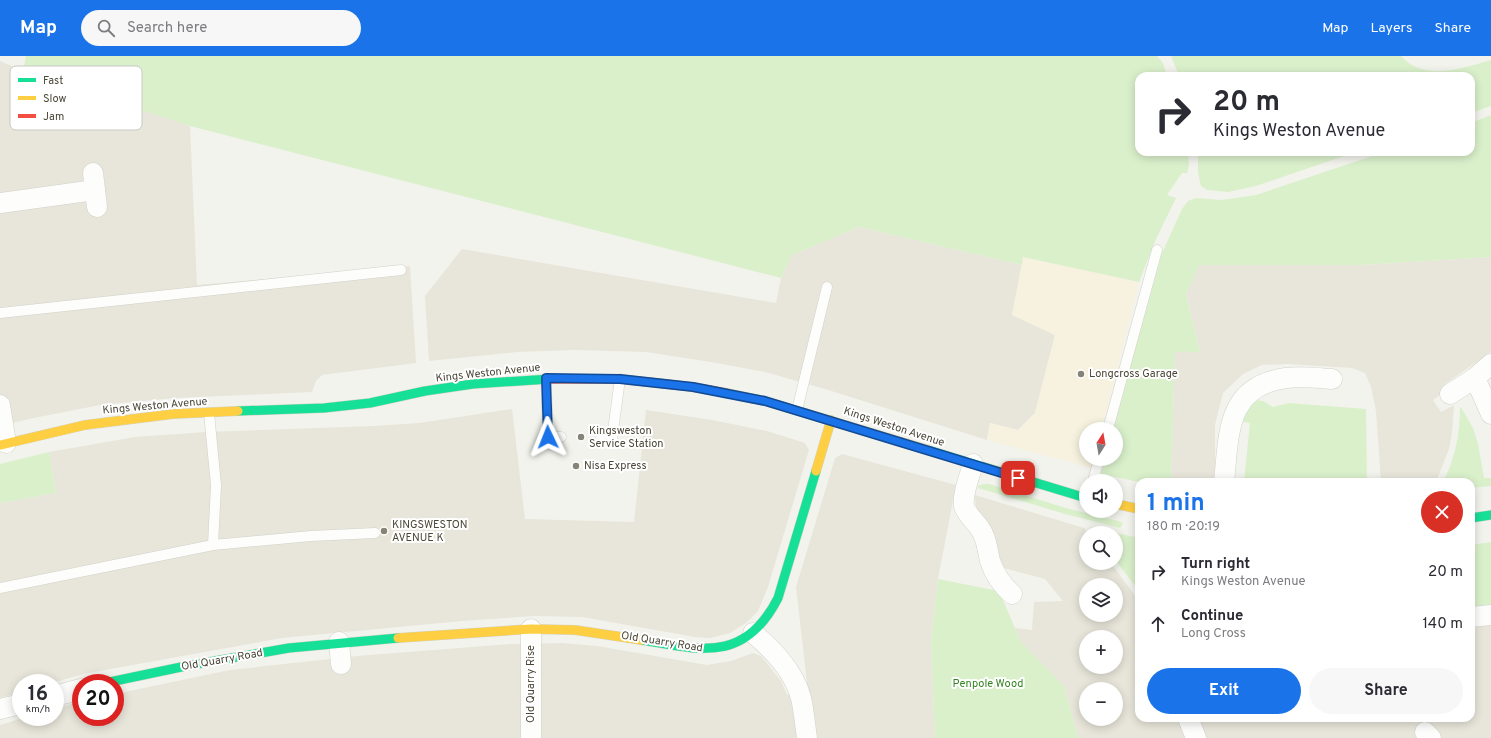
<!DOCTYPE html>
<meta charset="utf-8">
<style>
body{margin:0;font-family:Overpass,sans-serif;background:#f7f7f7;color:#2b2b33;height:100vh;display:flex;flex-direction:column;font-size:15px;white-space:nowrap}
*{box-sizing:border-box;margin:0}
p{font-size:13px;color:#7c7c81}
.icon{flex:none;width:22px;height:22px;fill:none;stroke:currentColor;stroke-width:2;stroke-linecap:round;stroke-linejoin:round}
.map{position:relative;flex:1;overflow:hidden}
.drawer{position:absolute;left:1135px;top:422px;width:340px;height:244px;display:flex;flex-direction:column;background:#fff;border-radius:12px;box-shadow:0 2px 10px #0003}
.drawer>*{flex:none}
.top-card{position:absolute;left:1135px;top:16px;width:340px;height:84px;border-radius:12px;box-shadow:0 2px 10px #0003;background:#fff;color:#2b2b33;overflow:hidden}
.needle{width:26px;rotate:11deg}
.tools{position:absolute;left:1079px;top:366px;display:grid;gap:8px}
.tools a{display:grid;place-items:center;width:44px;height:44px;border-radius:50%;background:#fff;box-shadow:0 2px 10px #0003;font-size:20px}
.speed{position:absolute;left:12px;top:618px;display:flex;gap:8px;font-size:20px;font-weight:700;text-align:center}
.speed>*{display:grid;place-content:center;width:52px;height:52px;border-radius:50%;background:#fff;box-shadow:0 2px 10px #0003;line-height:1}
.speed small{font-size:10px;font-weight:400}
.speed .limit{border:6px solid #d22;background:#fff;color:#111}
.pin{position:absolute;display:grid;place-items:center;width:34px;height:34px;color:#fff;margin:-17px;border-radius:8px;box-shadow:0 2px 6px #0006}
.me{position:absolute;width:44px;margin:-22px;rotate:358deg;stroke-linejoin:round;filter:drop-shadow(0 0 3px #0008)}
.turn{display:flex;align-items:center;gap:14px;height:84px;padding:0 12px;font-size:18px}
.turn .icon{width:52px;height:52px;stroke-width:2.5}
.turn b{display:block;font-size:28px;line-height:34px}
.round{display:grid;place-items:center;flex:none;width:42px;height:42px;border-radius:21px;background:#f7f7f7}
.head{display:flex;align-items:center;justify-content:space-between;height:68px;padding:0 12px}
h1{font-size:24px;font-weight:700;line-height:30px;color:#1a73e8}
.button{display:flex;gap:8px;margin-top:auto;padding:8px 12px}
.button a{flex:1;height:46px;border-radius:24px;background:#1a73e8;color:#fff;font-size:16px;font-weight:700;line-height:46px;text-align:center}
.button a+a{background:#f7f7f7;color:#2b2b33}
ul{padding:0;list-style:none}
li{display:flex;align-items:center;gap:12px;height:52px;padding:0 12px}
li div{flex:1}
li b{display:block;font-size:15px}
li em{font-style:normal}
header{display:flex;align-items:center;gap:24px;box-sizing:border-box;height:56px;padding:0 20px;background:#1a73e8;color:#fff}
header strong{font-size:19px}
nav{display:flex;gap:22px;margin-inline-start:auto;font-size:14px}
.search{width:280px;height:36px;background:#f7f7f7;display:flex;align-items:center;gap:10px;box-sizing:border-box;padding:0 14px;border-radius:22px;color:#7c7c81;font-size:15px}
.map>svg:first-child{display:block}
.residential{fill:#e8e6da;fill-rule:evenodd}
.commercial{fill:#f6f2df}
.green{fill:#daf0cb}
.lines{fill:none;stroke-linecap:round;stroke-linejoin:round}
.lane-casing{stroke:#d1d1ca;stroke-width:11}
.street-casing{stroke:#d1d1ca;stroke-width:21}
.fast-casing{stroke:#d3d2c3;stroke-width:10}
.slow-casing{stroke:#d3d2c3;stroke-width:10}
.jam-casing{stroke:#d3d2c3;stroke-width:10}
.lane{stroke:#fdfdfc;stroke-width:10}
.street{stroke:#fdfdfc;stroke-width:20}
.fast{stroke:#16e098;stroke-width:9}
.slow{stroke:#ffcf43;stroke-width:9}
.jam{stroke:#f24e42;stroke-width:9}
.route-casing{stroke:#114b97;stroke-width:10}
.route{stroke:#1a73e8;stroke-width:7}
.poi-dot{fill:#868377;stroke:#fff;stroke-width:1.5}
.labels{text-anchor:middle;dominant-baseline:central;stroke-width:4;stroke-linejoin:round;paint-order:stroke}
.street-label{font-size:11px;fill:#4b4737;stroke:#fff}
.poi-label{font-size:11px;fill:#4b4737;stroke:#fff;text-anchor:start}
.park-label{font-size:11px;fill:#358423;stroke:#fff}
.key{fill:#fff;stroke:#c9c8c3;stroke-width:1}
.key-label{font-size:11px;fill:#4b4737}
</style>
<header>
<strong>Map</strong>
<div class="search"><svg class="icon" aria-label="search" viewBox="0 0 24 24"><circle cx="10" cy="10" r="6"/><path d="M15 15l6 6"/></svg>Search here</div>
<nav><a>Map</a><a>Layers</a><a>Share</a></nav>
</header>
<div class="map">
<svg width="1491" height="682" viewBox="0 0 1491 682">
<rect width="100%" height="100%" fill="#f3f3ed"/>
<g class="residential">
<path d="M 0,5 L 23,15 L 190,70 L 197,229 L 410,210 L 416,307 L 322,319 L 316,325 L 312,336 L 176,342 L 100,349 L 29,363 L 0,370 Z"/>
<path d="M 859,171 L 1022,209 L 1012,259 L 1055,279 L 1035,357 L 1018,374 L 990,367 L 987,384 L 825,333 L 765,316 L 711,306 L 646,296 L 575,294 L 517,296 L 429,305 L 425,240 L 462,193 L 776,247 L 781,222 L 792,199 Z"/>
<path d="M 1491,201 L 1491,296 L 1445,328 L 1445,335 L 1433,344 L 1441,356 L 1454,349 L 1452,377 L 1449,393 L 1436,426 L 1381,426 L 1376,355 L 1371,331 L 1365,317 L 1352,312 L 1287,308 L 1262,309 L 1243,318 L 1223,337 L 1215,369 L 1215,426 L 1171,426 L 1175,296 L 1200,296 L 1186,237 L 1199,209 L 1361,209 Z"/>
<path d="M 512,353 L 525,463 L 634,466 L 646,354 L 712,364 L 767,375 L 805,387 L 809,394 L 768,531 L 758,555 L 746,567 L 730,577 L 710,582 L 695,581 L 582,561 L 535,560 L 462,565 L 282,582 L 83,618 L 52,627 L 21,627 L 21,636 L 0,642 L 0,447 L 56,437 L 49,396 L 135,381 L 206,376 L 374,370 L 419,367 Z"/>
<path d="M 842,398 L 956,429 L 938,523 L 931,585 L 935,682 L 0,682 L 0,669 L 26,661 L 55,661 L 55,653 L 81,645 L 81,661 L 115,661 L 115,638 L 230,614 L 357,600 L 510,588 L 562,587 L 597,590 L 707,609 L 731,605 L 753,597 L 761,600 L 781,625 L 787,639 L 807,627 L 796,531 L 835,402 Z"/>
<path d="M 975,439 L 1084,472 L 1088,477 L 1086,477 L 1086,507 L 1111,507 L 1139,545 L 1139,662 L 1471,662 L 1471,567 L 1491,564 L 1491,682 L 1078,682 L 1064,630 L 1021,586 L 1015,572 L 1032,574 L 1034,546 L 1063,545 L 1045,523 L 996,510 L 976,453 ZM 1086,529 L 1116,529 L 1116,559 L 1086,559 ZM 1086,581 L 1116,581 L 1116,611 L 1086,611 ZM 1086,633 L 1116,633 L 1116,663 L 1086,663 Z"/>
</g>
<path class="commercial" d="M 1023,201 L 1139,226 L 1102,373 L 1086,373 L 1086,403 L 1095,403 L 1092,412 L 987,384 L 990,367 L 1018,374 L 1035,357 L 1055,279 L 1012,259 Z"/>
<g class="green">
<path d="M 26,0 L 1157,0 L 1163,7 L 1167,20 L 1139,20 L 1139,96 L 1188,96 L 1189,109 L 1187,117 L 1182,117 L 1167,139 L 1176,142 L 1156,183 L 1139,226 L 1023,201 L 1022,209 L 859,171 L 792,199 L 781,222 L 190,70 L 23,15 Z"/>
<path d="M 1171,0 L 1401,0 C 1424,26 1463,12 1491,4 L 1491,50 L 1471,57 L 1471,20 L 1179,20 Z"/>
<path d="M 1491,59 L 1491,201 L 1361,209 L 1199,209 L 1186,238 L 1200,296 L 1175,296 L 1171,426 L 1139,426 L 1101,418 L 1105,403 L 1116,403 L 1116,373 L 1113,373 L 1162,197 L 1182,153 L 1188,145 L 1196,142 L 1222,144 L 1256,139 L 1384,96 L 1471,96 L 1471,67 Z"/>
<path d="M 1198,96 L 1356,96 L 1256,130 L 1228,136 L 1207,134 L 1201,130 L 1198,117 Z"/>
<path d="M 1253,344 L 1263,345 L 1273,351 L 1289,347 L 1366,353 L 1367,426 L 1230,426 L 1230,424 L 1244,425 L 1250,367 L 1237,365 Z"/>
<path d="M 1460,351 L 1462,353 L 1473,372 L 1478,388 L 1484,422 L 1491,422 L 1491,430 L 1471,432 L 1471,426 L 1443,426 C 1455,403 1460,378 1460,351 Z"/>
<path d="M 49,396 L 56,437 L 0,447 L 0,408 Z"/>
<path d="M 983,428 L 989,428 L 1066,452 L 1118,465 L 1123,467 L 1120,472 L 1065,458 L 978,432 L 978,430 Z"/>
<path d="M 1090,471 L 1116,477 L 1094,477 Z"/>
<path d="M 1116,477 L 1139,482 L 1139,535 L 1116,505 Z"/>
<path d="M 1491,486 L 1491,553 L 1471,556 L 1471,489 Z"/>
<path d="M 938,523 L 999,535 L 1021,586 L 1064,630 L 1078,682 L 935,682 L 931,585 Z"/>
</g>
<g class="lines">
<defs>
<g id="lane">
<path d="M 0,257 L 401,214"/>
<path d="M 546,323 L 548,381 L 561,381"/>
<path d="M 797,354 L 827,231"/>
<path d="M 209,357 L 216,429 L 213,489"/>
<path d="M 1108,373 L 1157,194"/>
<path d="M 601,382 L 612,382 L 620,323"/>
<path d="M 1093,425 L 1099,403"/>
<path d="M 0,532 L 213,489 L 311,480 L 375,477"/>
</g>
<g id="street">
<path d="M 93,117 L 97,151"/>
<path d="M 0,147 L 95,134"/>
<path d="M 1475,322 L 1491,358"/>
<path d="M 1450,338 L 1475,322 L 1491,308"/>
<path d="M 0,349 L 6,387"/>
<path d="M 973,408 C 970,419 962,439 964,450 C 966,459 979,468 983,478 C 987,486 988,496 990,505 C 994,517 1002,529 1012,538"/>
<path d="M 1224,426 C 1229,378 1226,330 1286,322 C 1301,320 1317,322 1332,323"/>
<path d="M 1471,561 L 1491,559"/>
<path d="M 531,573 L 531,682"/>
<path d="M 753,577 C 773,594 794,615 801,642 C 804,655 805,669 807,682"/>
<path d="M 339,586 L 341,608"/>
<path d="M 55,640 L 81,633"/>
<path d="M 0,653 L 21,648"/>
<path d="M 1188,662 L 1196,682"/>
<path d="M 1425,676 L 1431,682"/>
</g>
<g id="fast">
<path d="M 238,355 L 324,352 L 370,347 L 425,335 L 473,328 L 550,323"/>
<path d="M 928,394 L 1086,442"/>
<path d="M 1471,462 L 1491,459"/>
<path d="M 642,584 C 701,594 745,607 778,542 L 816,415"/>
<path d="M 105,627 L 186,610 L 289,592 L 398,582"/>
</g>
<g id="slow">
<path d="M 726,337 L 765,345 L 928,394"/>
<path d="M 0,389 L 85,369 L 173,358 L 238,355"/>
<path d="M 816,415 L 831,364"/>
<path d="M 1116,448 L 1139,453"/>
<path d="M 398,582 L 531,573 L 575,574 L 642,584"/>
</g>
<path id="jam" d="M 550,323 L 620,323 L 693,331 L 726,337"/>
</defs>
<use href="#lane" class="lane-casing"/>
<use href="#street" class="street-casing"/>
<use href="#fast" class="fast-casing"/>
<use href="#slow" class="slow-casing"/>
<use href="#jam" class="jam-casing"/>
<use href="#lane" class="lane"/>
<use href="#street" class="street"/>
<use href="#fast" class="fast"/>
<use href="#slow" class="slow"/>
<use href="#jam" class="jam"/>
</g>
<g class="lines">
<defs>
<path id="route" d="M 548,381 L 546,322 L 620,323 L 693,331 L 765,345 L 1018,422"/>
</defs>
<use href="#route" class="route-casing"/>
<use href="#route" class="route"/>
</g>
<g class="poi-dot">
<circle cx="1081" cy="318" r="4"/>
<circle cx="581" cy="381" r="4"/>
<circle cx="576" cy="410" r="4"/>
<circle cx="384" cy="475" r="4"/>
</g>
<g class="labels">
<g class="street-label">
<text transform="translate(488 317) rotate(-6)">Kings Weston Avenue</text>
<text transform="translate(155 350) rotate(-5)">Kings Weston Avenue</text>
<text transform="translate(894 371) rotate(18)">Kings Weston Avenue</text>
<text transform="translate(662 586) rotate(9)">Old Quarry Road</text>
<text transform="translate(222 604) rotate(-10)">Old Quarry Road</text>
<text transform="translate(531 628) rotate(-90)">Old Quarry Rise</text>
</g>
<g class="poi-label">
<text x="1089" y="318">Longcross Garage</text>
<text x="589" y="375">Kingsweston<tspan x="589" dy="13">Service Station</tspan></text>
<text x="584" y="410">Nisa Express</text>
<text x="392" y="469">KINGSWESTON<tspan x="392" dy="13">AVENUE K</tspan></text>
</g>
<g class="park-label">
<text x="988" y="628">Penpole Wood</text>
</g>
</g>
<rect x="10" y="10" width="132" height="64" rx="6" class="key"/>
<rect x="18" y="22" width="18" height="4" fill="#16e098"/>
<rect x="18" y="40" width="18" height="4" fill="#ffcf43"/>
<rect x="18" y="58" width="18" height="4" fill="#f24e42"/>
<g class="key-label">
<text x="43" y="28">Fast</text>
<text x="43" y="46">Slow</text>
<text x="43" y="64">Jam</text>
</g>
</svg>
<div class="tools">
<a><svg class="needle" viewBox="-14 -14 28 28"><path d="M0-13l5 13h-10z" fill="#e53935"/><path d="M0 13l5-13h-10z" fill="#7c7c81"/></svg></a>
<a><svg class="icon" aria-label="sound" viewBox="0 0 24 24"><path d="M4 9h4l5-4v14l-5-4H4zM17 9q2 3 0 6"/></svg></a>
<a><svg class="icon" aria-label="search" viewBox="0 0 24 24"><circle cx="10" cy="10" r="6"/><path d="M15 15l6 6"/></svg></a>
<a><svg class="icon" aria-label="layers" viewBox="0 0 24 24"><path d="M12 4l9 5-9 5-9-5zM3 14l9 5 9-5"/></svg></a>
<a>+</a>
<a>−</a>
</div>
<div class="speed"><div>16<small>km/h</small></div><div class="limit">20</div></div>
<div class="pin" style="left:1018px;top:422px;background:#d93025"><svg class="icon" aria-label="arrive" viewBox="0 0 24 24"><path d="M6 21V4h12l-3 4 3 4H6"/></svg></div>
<svg class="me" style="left:548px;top:381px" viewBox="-20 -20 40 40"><path d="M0-17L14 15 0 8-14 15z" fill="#1a73e8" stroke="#fff" stroke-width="4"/></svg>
<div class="top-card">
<div class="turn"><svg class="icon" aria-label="right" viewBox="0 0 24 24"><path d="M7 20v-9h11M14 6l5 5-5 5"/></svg><div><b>20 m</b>Kings Weston Avenue</div></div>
</div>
<section class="drawer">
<div class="head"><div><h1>1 min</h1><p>180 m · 20:19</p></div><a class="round" style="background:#d93025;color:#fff"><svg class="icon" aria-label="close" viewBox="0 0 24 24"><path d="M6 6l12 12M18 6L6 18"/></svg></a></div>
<ul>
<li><svg class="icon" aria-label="right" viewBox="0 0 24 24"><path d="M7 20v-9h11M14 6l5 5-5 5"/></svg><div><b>Turn right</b><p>Kings Weston Avenue</p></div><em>20 m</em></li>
<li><svg class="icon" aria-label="ahead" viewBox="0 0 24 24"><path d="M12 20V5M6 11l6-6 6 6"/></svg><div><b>Continue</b><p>Long Cross</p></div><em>140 m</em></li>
</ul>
<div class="button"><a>Exit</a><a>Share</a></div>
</section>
</div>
